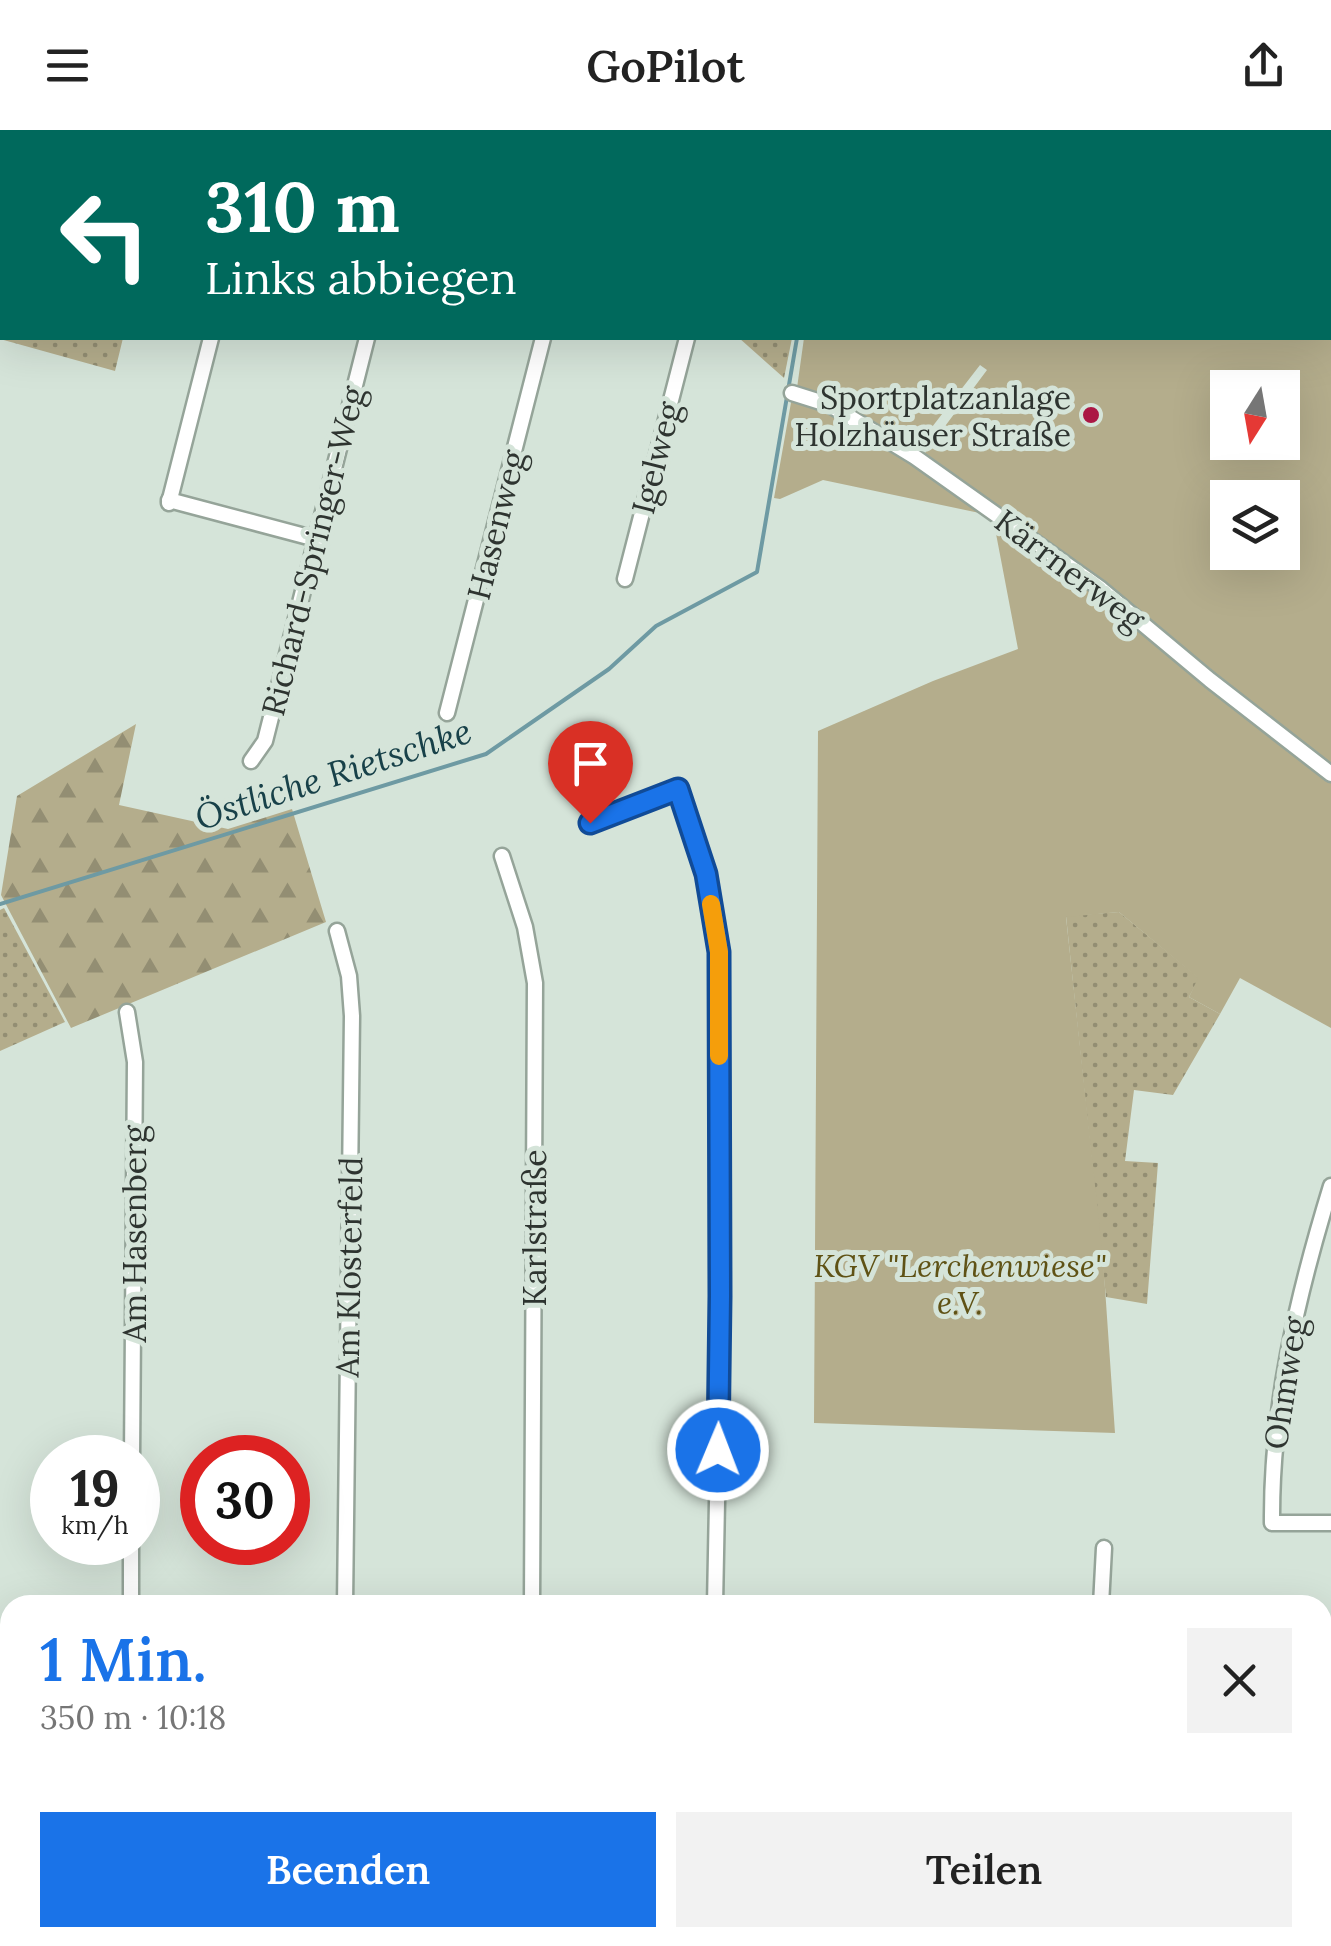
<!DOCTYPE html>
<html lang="de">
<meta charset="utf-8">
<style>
body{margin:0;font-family:Lora,serif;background:#f2f2f2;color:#222;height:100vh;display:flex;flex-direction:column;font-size:38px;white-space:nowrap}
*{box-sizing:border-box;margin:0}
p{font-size:32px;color:#767676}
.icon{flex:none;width:55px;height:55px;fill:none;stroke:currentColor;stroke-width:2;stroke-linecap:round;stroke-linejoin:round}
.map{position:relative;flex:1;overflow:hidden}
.side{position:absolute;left:0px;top:1465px;width:1332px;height:352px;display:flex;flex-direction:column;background:#fff;border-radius:30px 30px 0 0;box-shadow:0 10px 40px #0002}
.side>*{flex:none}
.top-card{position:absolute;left:0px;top:0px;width:1332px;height:210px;box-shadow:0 10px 40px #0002;background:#00695c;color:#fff;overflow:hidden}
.needle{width:65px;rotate:191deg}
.tools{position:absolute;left:1210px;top:240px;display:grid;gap:20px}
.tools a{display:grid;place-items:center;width:90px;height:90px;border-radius:0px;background:#fff;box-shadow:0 10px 40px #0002;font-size:50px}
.speed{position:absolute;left:30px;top:1305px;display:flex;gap:20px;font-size:50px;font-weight:700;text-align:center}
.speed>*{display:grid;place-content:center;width:130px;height:130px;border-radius:50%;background:#fff;box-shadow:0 10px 40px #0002;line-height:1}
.speed small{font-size:25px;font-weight:400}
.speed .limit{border:15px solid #d22;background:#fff;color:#111}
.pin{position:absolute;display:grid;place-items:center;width:85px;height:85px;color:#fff;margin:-102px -42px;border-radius:50% 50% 50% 0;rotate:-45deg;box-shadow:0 0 10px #0007}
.pin .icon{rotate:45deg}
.me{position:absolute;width:110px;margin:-55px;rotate:1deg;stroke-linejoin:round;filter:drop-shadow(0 0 8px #0008)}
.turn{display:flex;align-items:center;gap:35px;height:210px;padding:0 40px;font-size:45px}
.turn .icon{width:130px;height:130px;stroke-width:2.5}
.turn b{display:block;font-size:70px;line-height:85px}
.round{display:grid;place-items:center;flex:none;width:105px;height:105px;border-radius:0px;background:#f2f2f2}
.head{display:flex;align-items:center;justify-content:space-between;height:170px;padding:0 40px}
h1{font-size:60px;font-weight:600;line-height:75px;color:#1a73e8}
.primary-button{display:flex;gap:20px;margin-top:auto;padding:20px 40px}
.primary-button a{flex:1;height:115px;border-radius:0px;background:#1a73e8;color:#fff;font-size:40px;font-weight:600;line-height:115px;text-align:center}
.primary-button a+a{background:#f2f2f2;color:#222}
header{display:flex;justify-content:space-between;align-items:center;height:130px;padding:0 40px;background:#fff;font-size:45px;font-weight:600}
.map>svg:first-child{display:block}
.grass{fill:url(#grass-dots)}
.forest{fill:url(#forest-firs)}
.cemetery{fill:url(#cemetery-stones)}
.green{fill:#b4ad8c;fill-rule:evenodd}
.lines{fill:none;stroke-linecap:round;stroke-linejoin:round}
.stream{stroke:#6e9aa3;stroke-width:4}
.minor-casing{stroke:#95a499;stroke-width:19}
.minor{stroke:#fff;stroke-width:14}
.route-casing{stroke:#114b97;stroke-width:25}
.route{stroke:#1a73e8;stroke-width:18}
.slow{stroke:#f59e0b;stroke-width:18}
.poi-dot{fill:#ab1744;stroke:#d5e4d9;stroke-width:4}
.labels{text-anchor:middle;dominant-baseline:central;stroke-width:10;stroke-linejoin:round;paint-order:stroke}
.poi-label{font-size:32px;fill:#2e3430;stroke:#d5e4d9;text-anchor:end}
.street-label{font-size:32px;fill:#2e3430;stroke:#d5e4d9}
.park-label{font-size:32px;font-style:italic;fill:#5f5215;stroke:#d5e4d9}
.water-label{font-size:35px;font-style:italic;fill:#184149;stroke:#d5e4d9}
</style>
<header><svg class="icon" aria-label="menu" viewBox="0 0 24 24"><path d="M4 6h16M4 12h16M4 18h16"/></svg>GoPilot<svg class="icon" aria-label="share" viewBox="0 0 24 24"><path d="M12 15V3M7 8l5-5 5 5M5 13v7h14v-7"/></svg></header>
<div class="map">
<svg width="1331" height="1816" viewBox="0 0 1331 1816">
<defs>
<pattern id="grass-dots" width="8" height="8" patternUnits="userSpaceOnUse" patternTransform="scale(2.5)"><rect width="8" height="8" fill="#b4ad8c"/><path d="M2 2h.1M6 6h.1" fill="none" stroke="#938e73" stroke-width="1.8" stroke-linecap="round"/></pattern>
<pattern id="forest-firs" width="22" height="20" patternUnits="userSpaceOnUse" patternTransform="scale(2.5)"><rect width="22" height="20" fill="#b4ad8c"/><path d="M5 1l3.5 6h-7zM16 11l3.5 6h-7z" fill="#938e73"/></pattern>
<pattern id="cemetery-stones" width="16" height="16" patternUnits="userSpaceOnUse" patternTransform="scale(2.5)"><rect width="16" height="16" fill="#b4ad8c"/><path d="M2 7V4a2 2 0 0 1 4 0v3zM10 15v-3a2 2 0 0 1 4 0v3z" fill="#938e73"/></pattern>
</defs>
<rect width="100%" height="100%" fill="#d5e4d9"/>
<g class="grass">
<path d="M 0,0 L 178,0 L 2,2 L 2,208 L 123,208 L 115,241 L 0,209 Z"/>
<path d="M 739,208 L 792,208 L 784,248 Z"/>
<path d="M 4,778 L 65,892 L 0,921 L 0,780 Z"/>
<path d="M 1119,782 L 1199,848 L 1189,867 L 1220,884 L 1173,965 L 1134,960 L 1125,1031 L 1158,1033 L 1147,1174 L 1106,1167 L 1066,786 Z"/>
<path d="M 1091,1808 L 1256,1808 L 1255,1816 L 1091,1816 Z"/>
</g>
<g class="forest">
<path d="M 1052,0 L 1331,0 L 1331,41 L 1330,2 L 1049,2 Z"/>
<path d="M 136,594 L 119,675 L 228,699 L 292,679 L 326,792 L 71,898 L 1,765 L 17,666 Z"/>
</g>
<path class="cemetery" d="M 1323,1694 L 1331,1694 L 1331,1816 L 1257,1816 L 1257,1808 L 1322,1808 Z"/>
<g class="green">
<path d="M 1331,41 L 1331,898 L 1240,848 L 1220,884 L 1189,867 L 1198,848 L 1119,782 L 1066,787 L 1103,1129 L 1115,1303 L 814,1293 L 818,601 L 933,551 L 1018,519 L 993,388 L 1101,465 L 1205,549 L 1211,539 L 1105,455 L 925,323 L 987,240 L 980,235 L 915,319 L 820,264 L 797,258 L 804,208 L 1330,208 ZM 1228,258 L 1282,258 L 1282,312 L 1228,312 ZM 1228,368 L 1282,368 L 1282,422 L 1228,422 Z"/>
<path d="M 792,267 C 864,292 926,343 989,385 L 823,350 L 780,369 L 774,368 Z"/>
<path d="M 1322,1491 L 1331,1499 L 1331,1656 L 1323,1656 Z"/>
</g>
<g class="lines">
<g class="stream">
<path d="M 837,2 L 838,0"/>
<path d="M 1330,50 L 1331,49"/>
<path d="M 0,774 L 486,624 L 609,539 L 656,496 L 757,442 L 797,208"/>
</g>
<defs>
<g id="minor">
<path d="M 468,0 L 471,2"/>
<path d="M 265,2 L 265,0"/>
<path d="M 419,2 L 419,0"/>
<path d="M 792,263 L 830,275 L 915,327 L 1101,459 L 1210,550 L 1331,644"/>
<path d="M 169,370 L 316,409"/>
<path d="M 169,373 L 211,208"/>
<path d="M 625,449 L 687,208"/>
<path d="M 447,583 L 543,208"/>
<path d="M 251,631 L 265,611 L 367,208"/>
<path d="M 590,693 L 678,659 L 707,744 L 719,821 L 721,1166 L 715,1475"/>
<path d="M 502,726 L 525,797 L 535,853 L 532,1475"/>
<path d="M 337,801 L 349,846 L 352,886 L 345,1475"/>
<path d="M 127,882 L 135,932 L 132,1328"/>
<path d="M 1331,1056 C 1297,1167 1271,1277 1272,1393 L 1331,1393"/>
<path d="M 131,1475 L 131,1412"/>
<path d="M 1101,1475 L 1104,1418"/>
<path d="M 0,1637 L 10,1637"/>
<path d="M 1322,1686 L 1331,1686"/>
<path d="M 42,1816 L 42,1808"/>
<path d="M 194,1816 L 195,1808"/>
<path d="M 357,1816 L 358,1808"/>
<path d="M 522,1816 L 523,1808"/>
<path d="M 710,1816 L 711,1808"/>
<path d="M 900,1816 L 901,1808"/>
<path d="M 1083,1816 L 1083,1808"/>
</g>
</defs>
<use href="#minor" class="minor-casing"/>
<use href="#minor" class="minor"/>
</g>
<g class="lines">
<defs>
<path id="route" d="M 590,693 L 678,659 L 706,744 L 719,822 L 720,1166 L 718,1320"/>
</defs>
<use href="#route" class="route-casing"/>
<use href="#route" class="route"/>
<path class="slow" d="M 711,774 L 719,822 L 719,926"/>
</g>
<circle class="poi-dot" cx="1091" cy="285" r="10"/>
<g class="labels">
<g class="poi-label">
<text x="1071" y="267">Sportplatzanlage<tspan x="1071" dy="37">Holzhäuser Straße</tspan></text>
</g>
<g class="street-label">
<text transform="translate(656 328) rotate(-76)">Igelweg</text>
<text transform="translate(496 395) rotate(-76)">Hasenweg</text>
<text transform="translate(313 421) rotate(-76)">Richard-Springer-Weg</text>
<text transform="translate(1070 440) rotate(37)">Kärrnerweg</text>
<text transform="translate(534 1098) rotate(-90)">Karlstraße</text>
<text transform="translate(134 1104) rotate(-90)">Am Hasenberg</text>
<text transform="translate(349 1137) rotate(-89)">Am Klosterfeld</text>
<text transform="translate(1285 1253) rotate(-81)">Ohmweg</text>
</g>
<g class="park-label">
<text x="960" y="1135">KGV "Lerchenwiese"<tspan x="960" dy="37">e.V.</tspan></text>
</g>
<g class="water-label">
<text transform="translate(333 644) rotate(-18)">Östliche Rietschke</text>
</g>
</g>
</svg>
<div class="tools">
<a><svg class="needle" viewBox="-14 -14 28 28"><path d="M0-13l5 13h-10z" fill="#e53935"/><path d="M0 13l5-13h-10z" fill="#767676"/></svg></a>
<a><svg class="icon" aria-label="layers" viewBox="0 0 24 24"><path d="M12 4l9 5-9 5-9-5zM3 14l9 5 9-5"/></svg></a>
</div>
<div class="speed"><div>19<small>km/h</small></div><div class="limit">30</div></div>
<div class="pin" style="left:590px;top:693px;background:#d93025"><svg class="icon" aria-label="arrive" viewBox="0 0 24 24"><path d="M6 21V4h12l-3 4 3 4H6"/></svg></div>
<svg class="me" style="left:718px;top:1320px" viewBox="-20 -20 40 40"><circle r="17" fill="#1a73e8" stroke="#fff" stroke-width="3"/><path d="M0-11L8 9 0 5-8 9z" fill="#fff"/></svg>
<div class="top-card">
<div class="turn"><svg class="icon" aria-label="left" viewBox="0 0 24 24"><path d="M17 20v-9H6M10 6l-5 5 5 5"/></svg><div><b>310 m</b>Links abbiegen</div></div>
</div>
<section class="side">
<div class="head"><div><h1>1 Min.</h1><p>350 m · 10:18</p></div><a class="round"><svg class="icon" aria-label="close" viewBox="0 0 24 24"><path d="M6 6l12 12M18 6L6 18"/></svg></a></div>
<div class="primary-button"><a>Beenden</a><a>Teilen</a></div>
</section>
</div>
